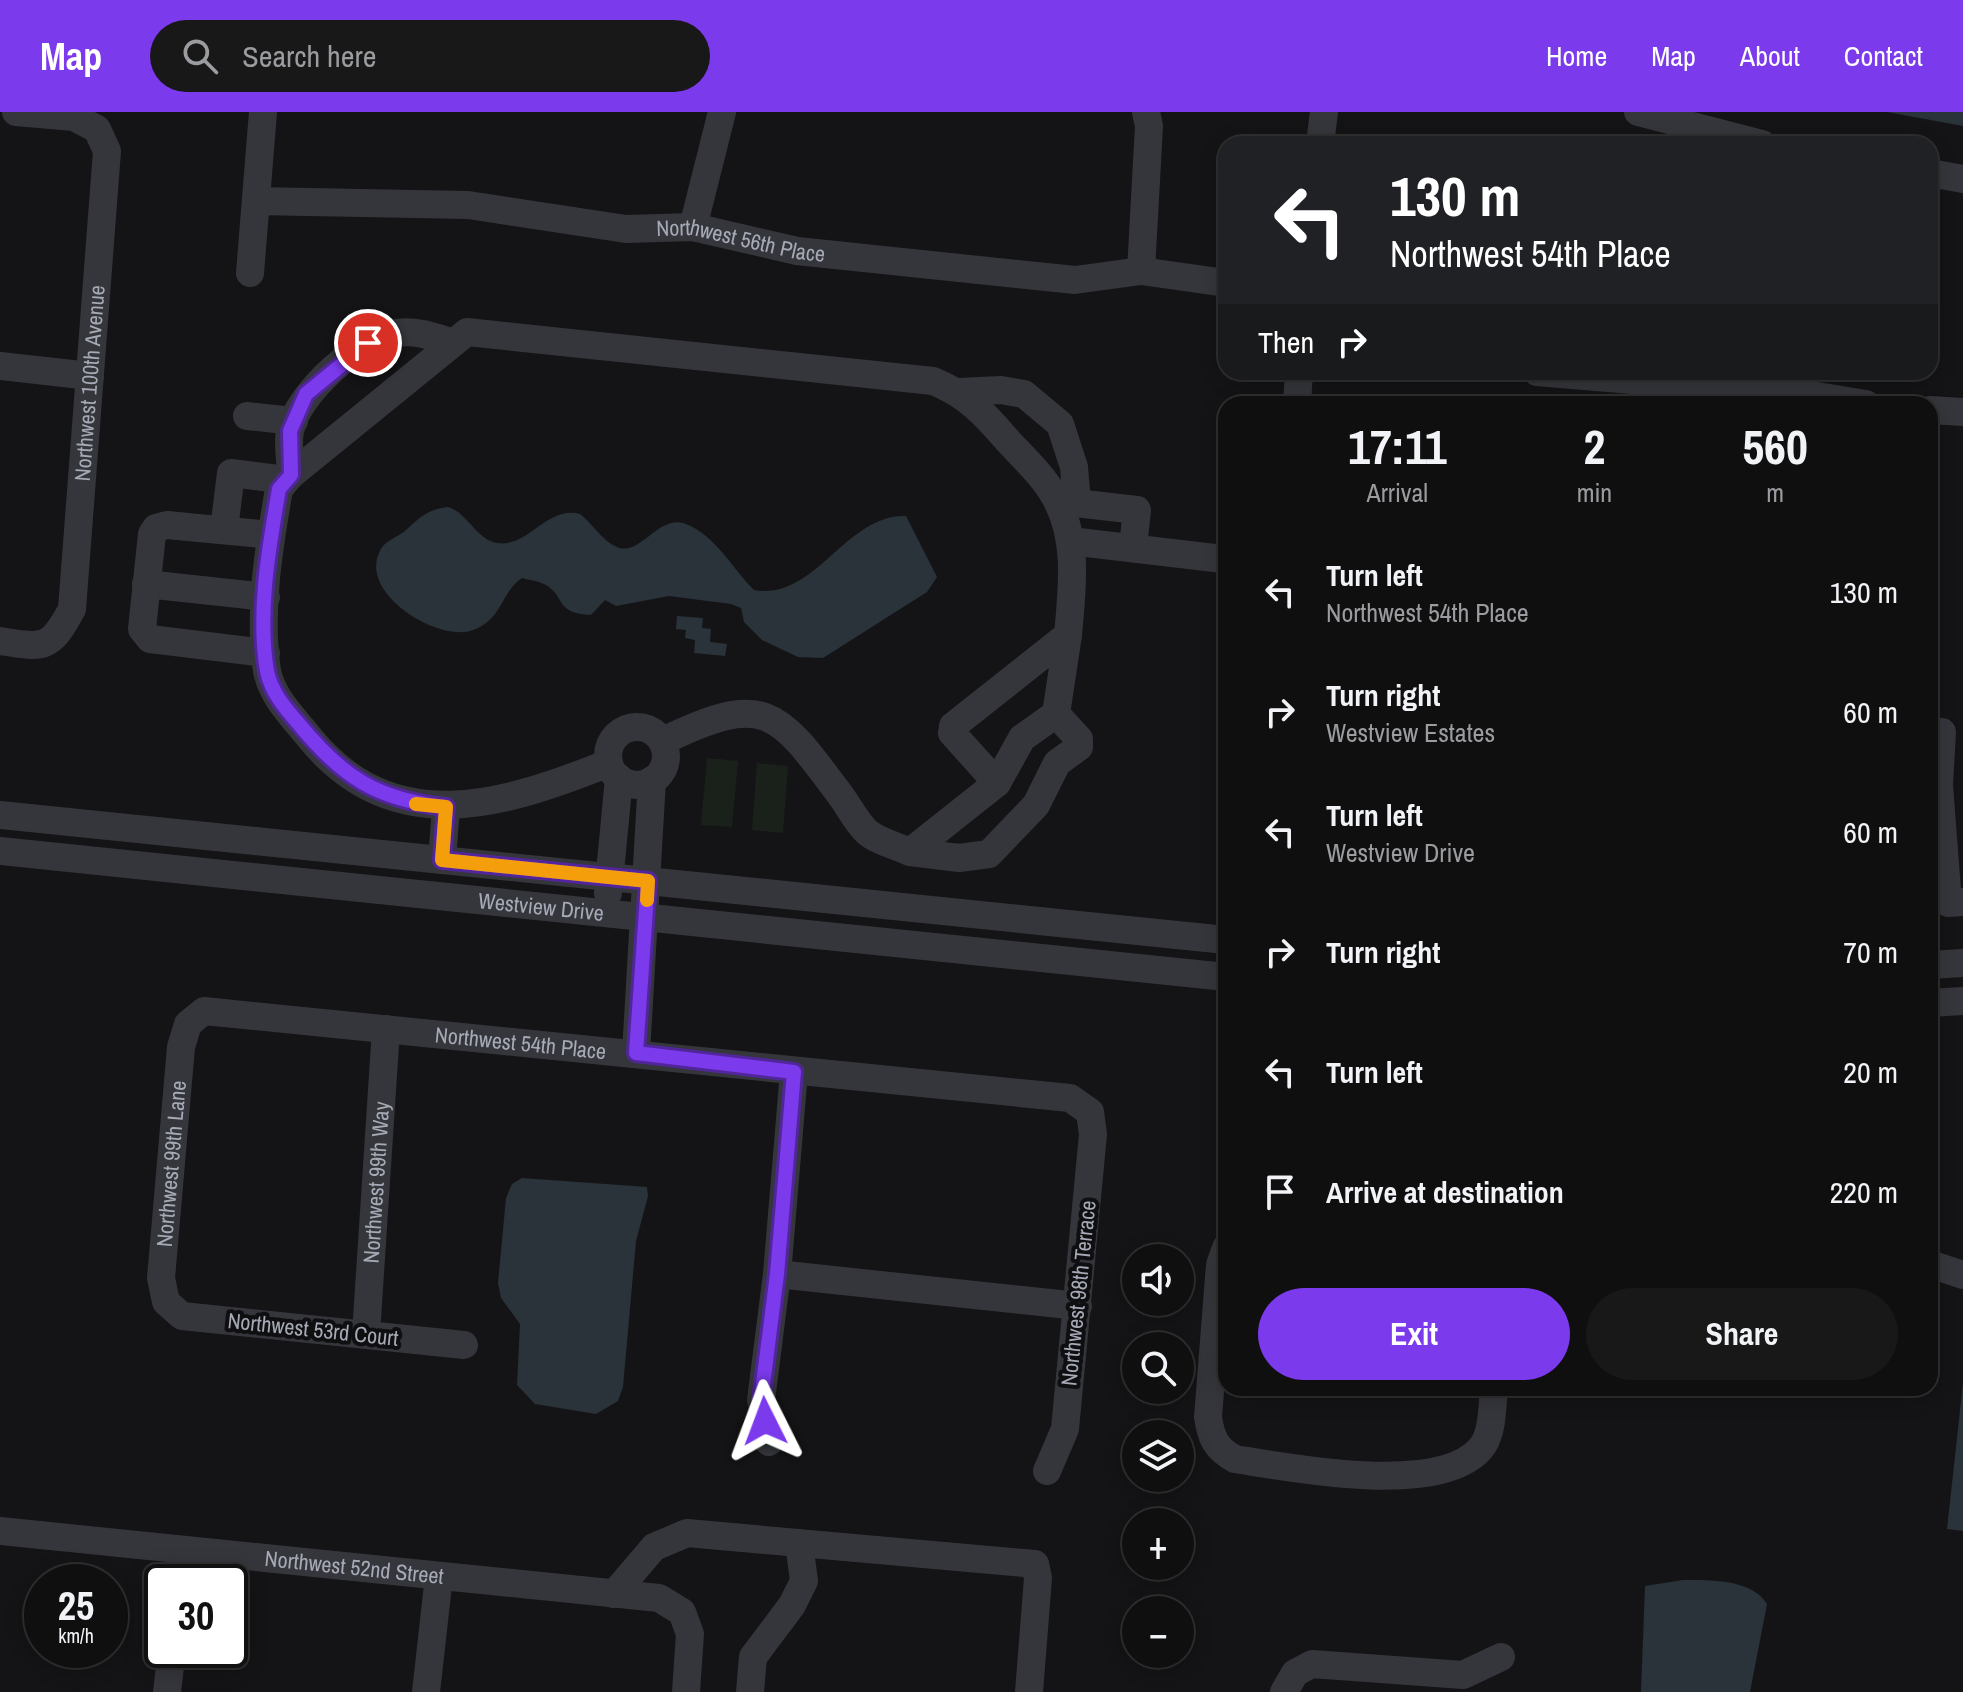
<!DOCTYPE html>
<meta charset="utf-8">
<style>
body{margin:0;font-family:"Archivo Narrow",sans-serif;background:#181819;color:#f1f3f6;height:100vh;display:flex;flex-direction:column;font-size:30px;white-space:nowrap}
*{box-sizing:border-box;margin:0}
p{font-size:26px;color:#9b9c9f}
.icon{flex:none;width:44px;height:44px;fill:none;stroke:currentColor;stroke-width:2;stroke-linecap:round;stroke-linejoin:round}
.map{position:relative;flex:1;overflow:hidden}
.drawer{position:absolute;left:1218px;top:284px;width:720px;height:1000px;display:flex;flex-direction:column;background:#0f0f10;border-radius:24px;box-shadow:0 4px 20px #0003,0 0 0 2px #2f2f30}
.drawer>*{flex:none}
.hud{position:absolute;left:1218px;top:24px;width:720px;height:244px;border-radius:24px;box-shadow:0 4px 20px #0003,0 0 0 2px #2f2f30;background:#202124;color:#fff;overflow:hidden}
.buttons{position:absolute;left:1122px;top:1132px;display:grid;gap:16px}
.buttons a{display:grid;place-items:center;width:72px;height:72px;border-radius:50%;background:#0f0f10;box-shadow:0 4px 20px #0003,0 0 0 2px #2f2f30;font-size:40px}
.speed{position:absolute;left:24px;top:1452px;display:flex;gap:16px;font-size:40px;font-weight:700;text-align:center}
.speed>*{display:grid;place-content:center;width:104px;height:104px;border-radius:50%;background:#0f0f10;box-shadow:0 4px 20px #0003,0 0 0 2px #2f2f30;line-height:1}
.speed small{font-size:20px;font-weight:400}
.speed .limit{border:4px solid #111;border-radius:12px;background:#fff;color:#111}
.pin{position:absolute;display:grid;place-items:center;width:68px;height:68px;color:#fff;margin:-34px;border:4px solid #fff;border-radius:50%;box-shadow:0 2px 8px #0007}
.me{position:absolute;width:88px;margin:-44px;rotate:357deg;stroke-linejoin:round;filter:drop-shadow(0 0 6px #0008)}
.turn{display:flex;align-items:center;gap:28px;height:168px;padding:0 40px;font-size:36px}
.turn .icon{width:104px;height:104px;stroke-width:2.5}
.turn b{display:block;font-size:56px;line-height:68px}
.then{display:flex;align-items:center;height:76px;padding:0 40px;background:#0003;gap:16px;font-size:30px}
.eta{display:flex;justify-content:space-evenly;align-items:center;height:136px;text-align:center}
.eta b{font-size:48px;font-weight:800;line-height:56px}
.cta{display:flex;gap:16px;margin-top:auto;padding:16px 40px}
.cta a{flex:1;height:92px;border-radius:48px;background:#7c3aed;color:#fff;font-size:32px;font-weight:800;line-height:92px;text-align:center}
.cta a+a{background:#181819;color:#f1f3f6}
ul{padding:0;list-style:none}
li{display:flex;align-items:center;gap:24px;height:120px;padding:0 40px}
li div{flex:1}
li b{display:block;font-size:30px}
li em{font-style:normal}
header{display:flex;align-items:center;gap:48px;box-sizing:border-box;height:112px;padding:0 40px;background:#7c3aed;color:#fff}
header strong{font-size:38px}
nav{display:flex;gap:44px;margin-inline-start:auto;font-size:28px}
.search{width:560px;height:72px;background:#181819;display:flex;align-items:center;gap:20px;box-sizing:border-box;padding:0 28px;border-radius:44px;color:#9b9c9f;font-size:30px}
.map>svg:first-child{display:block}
.green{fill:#1a211b}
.water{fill:#2a333a}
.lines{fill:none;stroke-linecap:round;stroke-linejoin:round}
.minor{stroke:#35363b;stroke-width:28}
.route-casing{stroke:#51269a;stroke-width:20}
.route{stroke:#7c3aed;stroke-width:14}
.slow{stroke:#f59e0b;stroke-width:14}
.labels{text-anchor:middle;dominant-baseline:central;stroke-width:8;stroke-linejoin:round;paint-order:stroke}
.street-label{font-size:22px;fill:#a5aab6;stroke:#0f0f11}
</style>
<header>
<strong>Map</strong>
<div class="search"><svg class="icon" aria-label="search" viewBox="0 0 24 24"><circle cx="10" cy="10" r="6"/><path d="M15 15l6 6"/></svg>Search here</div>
<nav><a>Home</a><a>Map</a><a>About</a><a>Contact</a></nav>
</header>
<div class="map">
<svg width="1963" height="1580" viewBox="0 0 1963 1580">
<rect width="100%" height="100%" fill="#141416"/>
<g class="green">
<path d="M 707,646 L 738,649 L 732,715 L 701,713 Z"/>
<path d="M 757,651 L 788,654 L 783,721 L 752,718 Z"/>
</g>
<g class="water">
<path d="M 1887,0 L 1963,0 L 1963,14 Z"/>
<path d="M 448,395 C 467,401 475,424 493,430 C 527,440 545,393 580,402 C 593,412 602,429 617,435 C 639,445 658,404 683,411 C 714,421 732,456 754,478 C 816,489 845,402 906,404 L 937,465 L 927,480 L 823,546 L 798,545 L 762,528 L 744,510 L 741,496 L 731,492 L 669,484 L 616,494 L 605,488 L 591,503 C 554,501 566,485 546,473 C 539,469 529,468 522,466 C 500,481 503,507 473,518 C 440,531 360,483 379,441 C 384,428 397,426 406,418 C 420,405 429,397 448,395 Z"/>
<path d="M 677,504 L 703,506 L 702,516 L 711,517 L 710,530 L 727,532 L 725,544 L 694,541 L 695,528 L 685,526 L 686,518 L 676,517 Z"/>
<path d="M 522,1066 L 647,1075 L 648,1084 L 636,1129 L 623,1275 L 618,1289 L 596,1302 L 535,1292 L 517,1273 L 520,1212 L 501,1186 L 498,1171 L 506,1086 L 512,1072 Z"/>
<path d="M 1963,1271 L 1963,1419 L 1947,1417 Z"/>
<path d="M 1683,1468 C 1710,1468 1752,1467 1767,1492 L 1750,1580 L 1641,1580 L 1645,1474 Z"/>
</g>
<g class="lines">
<g class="minor">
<path d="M 1638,0 L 1762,32"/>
<path d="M 1320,32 L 1324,0"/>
<path d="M 1930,61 L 1963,67"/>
<path id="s1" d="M 256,89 L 468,93 L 626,117 L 693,115 L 797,139 L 1075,168 L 1141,159 L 1226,171"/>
<path d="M 693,115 L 722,0"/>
<path d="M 1141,159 L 1149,14 L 1146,0"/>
<path d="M 250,161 L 263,0"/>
<path d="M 0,254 L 90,264"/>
<path d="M 1537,260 L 1811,283 L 1866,292"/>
<path d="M 959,280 L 1001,278 L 1024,282 L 1060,312 L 1074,355 L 1077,391"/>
<path d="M 1297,292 L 1299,260"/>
<path d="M 1930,298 L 1963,300"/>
<path d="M 247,304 L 294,309"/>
<path d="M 291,363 C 291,350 287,332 290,319 C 297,282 359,226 396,221 C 416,218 432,224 451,230"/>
<path d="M 1058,389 L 1137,398 L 1133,435"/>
<path d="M 224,418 L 231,361 L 286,368"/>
<path d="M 1070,429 L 1223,447"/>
<path d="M 146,472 L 266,485"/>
<path id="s2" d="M 0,529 C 44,536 50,538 72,497 L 107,39 L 97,17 L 74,5 L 16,0"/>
<path d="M 266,541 L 150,527 L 142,517 L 152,422 L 156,416 L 167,413 L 271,423"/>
<path d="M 1056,602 L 1068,523"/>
<circle cx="637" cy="644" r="29"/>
<path d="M 1942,620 L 1939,673 L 1948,791 L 1963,790"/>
<path d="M 609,651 C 503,693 393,729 309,625 C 293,605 272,585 267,559 C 258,500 269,435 279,377 L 291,363 L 467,220 L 933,269 C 966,282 985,302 1008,329 C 1024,346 1044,365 1055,385 C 1079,427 1072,478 1068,523 L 953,614 L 952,621 L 997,671 L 910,740 C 897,734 876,729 866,719 C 856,709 849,695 841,684 C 777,598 766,579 663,629"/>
<path d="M 0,703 L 1226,828"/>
<path id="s3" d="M 0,739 L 1226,865"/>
<path d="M 910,740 L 959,746 L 989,742 L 1036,693 L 1057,651 L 1079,635 L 1079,627 L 1056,602 L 1022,626 L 997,671"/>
<path d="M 442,748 L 446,695"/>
<path d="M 608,781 L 619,666"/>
<path d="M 1930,853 L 1963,851"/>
<path d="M 1930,891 L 1963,889"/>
<path d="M 636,941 L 652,668"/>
<path d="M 1226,1136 L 1220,1153 L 1208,1305 C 1211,1326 1216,1337 1235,1347 C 1292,1356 1440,1385 1481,1336 C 1493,1322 1492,1294 1494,1276"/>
<path d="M 1930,1152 L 1963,1163"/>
<path d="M 777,1162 L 1078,1194"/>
<path id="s4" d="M 366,1222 L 386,917"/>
<path id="s5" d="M 464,1233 L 182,1204 L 166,1190 L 161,1166 L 181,935 L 188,912 L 204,899 L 1070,986 L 1090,1000 L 1093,1022 L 1065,1317 L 1047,1359"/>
<path d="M 769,1330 L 761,1288 L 777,1162 L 794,960"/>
<path id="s6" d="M 0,1419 L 659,1486 L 682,1500 L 690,1522 L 686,1580"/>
<path d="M 181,1470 L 185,1440"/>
<path d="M 614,1482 L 654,1435 L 687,1421 L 1035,1452 L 1038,1466 L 1029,1580"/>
<path d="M 167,1580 L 172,1538"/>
<path d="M 426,1580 L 439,1464"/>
<path d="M 750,1580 L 753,1545 L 792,1493 L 804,1469 L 799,1431"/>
<path d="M 1284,1580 L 1295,1561 L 1312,1552 L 1463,1563 L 1501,1545"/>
</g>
</g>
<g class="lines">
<defs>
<path id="route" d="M 368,231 L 306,282 L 290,319 L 291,363 L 279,377 C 269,435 257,501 267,559 C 271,580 285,596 298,611 C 342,665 377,688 446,695 L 442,748 L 648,769 L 636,941 L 794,960 L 777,1162 L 761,1288 L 765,1309"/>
</defs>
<use href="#route" class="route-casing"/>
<use href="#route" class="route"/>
<path class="slow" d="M 416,692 L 446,695 L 442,748 L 648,769 L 647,788"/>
</g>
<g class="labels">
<g class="street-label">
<text stroke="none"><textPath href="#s1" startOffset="488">Northwest 56th Place</textPath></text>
<text stroke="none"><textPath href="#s2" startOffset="316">Northwest 100th Avenue</textPath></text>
<text stroke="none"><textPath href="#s3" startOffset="544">Westview Drive</textPath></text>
<text stroke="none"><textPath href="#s5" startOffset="924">Northwest 54th Place</textPath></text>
<text stroke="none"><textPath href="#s5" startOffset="444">Northwest 99th Lane</textPath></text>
<text stroke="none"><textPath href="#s4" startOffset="152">Northwest 99th Way</textPath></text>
<text transform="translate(1078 1181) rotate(-84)">Northwest 98th Terrace</text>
<text transform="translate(313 1217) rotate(6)">Northwest 53rd Court</text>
<text stroke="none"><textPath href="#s6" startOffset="356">Northwest 52nd Street</textPath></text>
</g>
</g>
</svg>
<div class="buttons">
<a><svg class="icon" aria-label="sound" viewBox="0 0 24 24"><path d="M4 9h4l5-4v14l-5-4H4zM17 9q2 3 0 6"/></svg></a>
<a><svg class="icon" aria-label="search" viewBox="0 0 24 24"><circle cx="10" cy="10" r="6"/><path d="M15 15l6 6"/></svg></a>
<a><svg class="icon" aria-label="layers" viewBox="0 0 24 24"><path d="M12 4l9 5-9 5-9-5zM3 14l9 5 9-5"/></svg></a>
<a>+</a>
<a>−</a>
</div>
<div class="speed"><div>25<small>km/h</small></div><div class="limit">30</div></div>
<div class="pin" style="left:368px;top:231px;background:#d93025"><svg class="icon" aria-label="arrive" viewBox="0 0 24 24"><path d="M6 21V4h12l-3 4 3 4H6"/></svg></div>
<svg class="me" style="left:765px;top:1309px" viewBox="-20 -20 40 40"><path d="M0-17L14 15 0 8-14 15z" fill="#7c3aed" stroke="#fff" stroke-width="4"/></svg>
<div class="hud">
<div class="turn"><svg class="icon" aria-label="left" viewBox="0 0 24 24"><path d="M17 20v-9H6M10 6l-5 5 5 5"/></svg><div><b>130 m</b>Northwest 54th Place</div></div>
<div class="then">Then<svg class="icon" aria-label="right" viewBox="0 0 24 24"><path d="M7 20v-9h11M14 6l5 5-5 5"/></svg></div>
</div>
<section class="drawer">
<div class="eta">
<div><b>17:11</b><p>Arrival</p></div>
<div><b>2</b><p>min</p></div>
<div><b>560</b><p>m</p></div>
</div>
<ul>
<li><svg class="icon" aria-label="left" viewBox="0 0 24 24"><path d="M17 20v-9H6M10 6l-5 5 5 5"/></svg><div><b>Turn left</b><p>Northwest 54th Place</p></div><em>130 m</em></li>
<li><svg class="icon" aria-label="right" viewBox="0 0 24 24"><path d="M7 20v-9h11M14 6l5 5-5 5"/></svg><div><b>Turn right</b><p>Westview Estates</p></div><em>60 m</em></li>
<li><svg class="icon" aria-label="left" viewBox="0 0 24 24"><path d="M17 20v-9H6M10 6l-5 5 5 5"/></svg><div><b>Turn left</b><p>Westview Drive</p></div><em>60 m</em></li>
<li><svg class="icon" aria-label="right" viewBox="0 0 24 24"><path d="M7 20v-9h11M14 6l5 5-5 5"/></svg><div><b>Turn right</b></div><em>70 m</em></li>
<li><svg class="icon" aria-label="left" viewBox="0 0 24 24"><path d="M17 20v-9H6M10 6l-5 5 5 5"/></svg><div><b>Turn left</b></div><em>20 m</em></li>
<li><svg class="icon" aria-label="arrive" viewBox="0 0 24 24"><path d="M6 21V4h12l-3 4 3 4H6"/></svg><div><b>Arrive at destination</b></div><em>220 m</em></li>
</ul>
<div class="cta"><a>Exit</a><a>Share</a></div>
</section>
</div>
